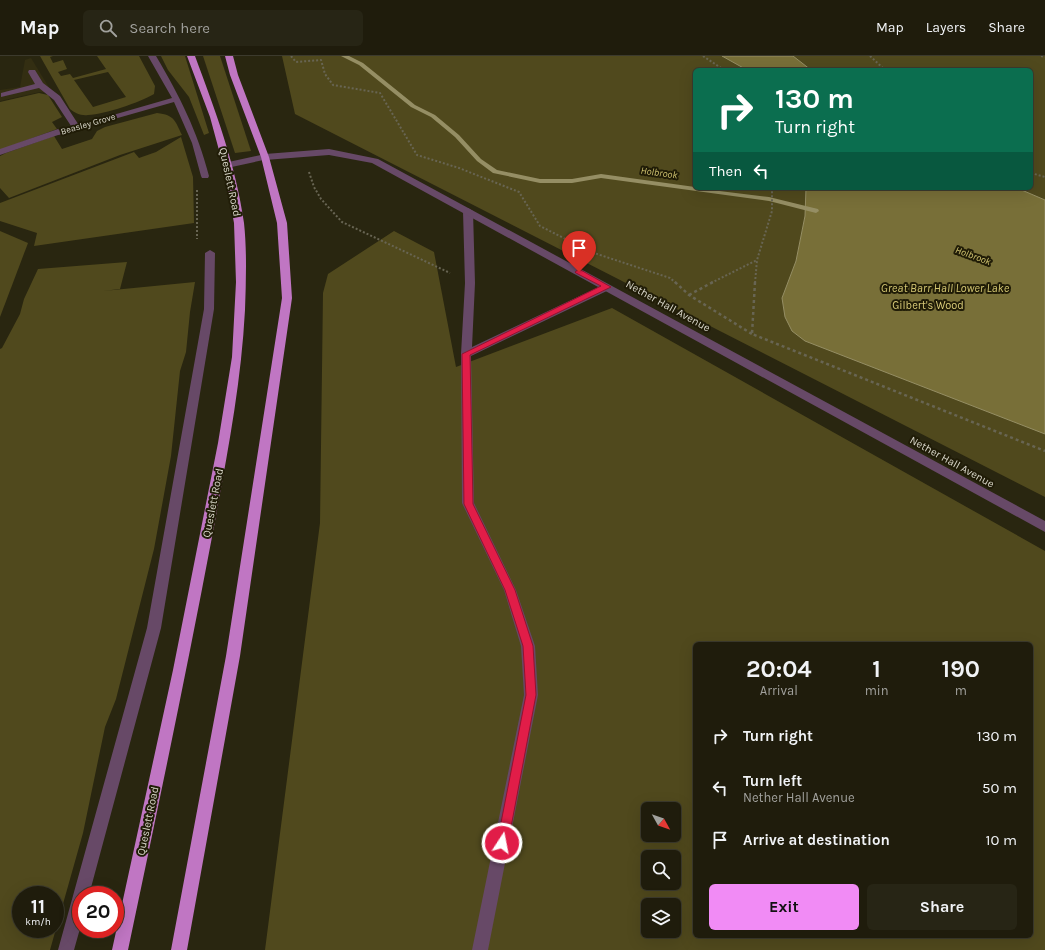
<!DOCTYPE html>
<style>
body{margin:0;font-family:Karla,sans-serif;background:#272515;color:#f1f3f6;height:100vh;display:flex;flex-direction:column;font-size:15px;white-space:nowrap}
*{box-sizing:border-box;margin:0}
p{font-size:13px;color:#a1a19d}
.icon{flex:none;width:22px;height:22px;fill:none;stroke:currentColor;stroke-width:2;stroke-linecap:round;stroke-linejoin:round}
.map{position:relative;flex:1;overflow:hidden}
.drawer{position:absolute;left:693px;top:586px;width:340px;height:296px;display:flex;flex-direction:column;background:#1f1c0c;border-radius:6px;box-shadow:0 4px 16px #0002,0 0 0 1px #3c3a2d}
.drawer>*{flex:none}
.hud{position:absolute;left:693px;top:12px;width:340px;height:122px;border-radius:6px;box-shadow:0 4px 16px #0002,0 0 0 1px #3c3a2d;background:#0b6e4f;color:#fff;overflow:hidden}
.needle{width:26px;rotate:130deg}
.fabs{position:absolute;left:641px;top:746px;display:grid;gap:8px}
.fabs a{display:grid;place-items:center;width:40px;height:40px;border-radius:6px;background:#1f1c0c;box-shadow:0 4px 16px #0002,0 0 0 1px #3c3a2d;font-size:20px}
.speed{position:absolute;left:12px;top:830px;display:flex;gap:8px;font-size:20px;font-weight:700;text-align:center}
.speed>*{display:grid;place-content:center;width:52px;height:52px;border-radius:50%;background:#1f1c0c;box-shadow:0 4px 16px #0002,0 0 0 1px #3c3a2d;line-height:1}
.speed small{font-size:10px;font-weight:400}
.speed .limit{border:6px solid #d22;background:#fff;color:#111}
.pin{position:absolute;display:grid;place-items:center;width:34px;height:34px;color:#fff;margin:-41px -17px;border-radius:50% 50% 50% 0;rotate:-45deg;box-shadow:0 0 4px #0007}
.pin .icon{rotate:45deg}
.me{position:absolute;width:44px;margin:-22px;rotate:11deg;stroke-linejoin:round;filter:drop-shadow(0 0 3px #0008)}
.turn{display:flex;align-items:center;gap:14px;height:84px;padding:0 16px;font-size:18px}
.turn .icon{width:52px;height:52px;stroke-width:2.5}
.turn b{display:block;font-size:28px;line-height:34px}
.then{display:flex;align-items:center;height:38px;padding:0 16px;background:#0003;gap:8px;font-size:15px}
.eta{display:flex;justify-content:space-evenly;align-items:center;height:68px;text-align:center}
.eta b{font-size:24px;font-weight:700;line-height:28px}
.button{display:flex;gap:8px;margin-top:auto;padding:8px 16px}
.button a{flex:1;height:46px;border-radius:6px;background:#f18bf5;color:#111;font-size:16px;font-weight:700;line-height:46px;text-align:center}
.button a+a{background:#272515;color:#f1f3f6}
ul{padding:0;list-style:none}
li{display:flex;align-items:center;gap:12px;height:52px;padding:0 16px}
li div{flex:1}
li b{display:block;font-size:15px}
li em{font-style:normal}
header{display:flex;align-items:center;gap:24px;box-sizing:border-box;height:56px;padding:0 20px;background:#1f1c0c;border-bottom:1px solid #3c3a2d}
header strong{font-size:19px}
nav{display:flex;gap:22px;margin-inline-start:auto;font-size:14px}
.search{width:280px;height:36px;background:#272515;display:flex;align-items:center;gap:10px;box-sizing:border-box;padding:0 14px;border-radius:6px;color:#a1a19d;font-size:15px}
.map>svg:first-child{display:block}
.built{fill:#332e12}
.green{fill:#50491d;fill-rule:evenodd}
.water{fill:#786f38;stroke:#958e64}
.lines{fill:none;stroke-linecap:round;stroke-linejoin:round}
.stream{fill:#958e64;fill-rule:evenodd}
.path-far1{stroke:#686553;stroke-width:2;stroke-dasharray:2 2;stroke-linecap:butt}
.path{stroke:#686553;stroke-width:2.5;stroke-dasharray:3 3;stroke-linecap:butt}
.lane{fill:#674967;fill-rule:evenodd}
.street{fill:#674967;fill-rule:evenodd}
.highway{fill:#c076c3;fill-rule:evenodd}
.route{fill:#e11d48;stroke:#92132f}
.labels{text-anchor:middle;dominant-baseline:central;stroke-width:4;stroke-linejoin:round;paint-order:stroke}
.far-street-label{font-size:9px;fill:#dad8cb;stroke:#201c07}
.far-water-label{font-size:10px;font-style:italic;fill:#d3c672;stroke:#201c07}
.street-label{font-size:11px;fill:#dad8cb;stroke:#201c07}
.park-label{font-size:11px;fill:#d9cb78;stroke:#201c07}
.water-label{font-size:12px;font-style:italic;fill:#d3c672;stroke:#201c07}
</style>
<header>
<strong>Map</strong>
<div class="search"><svg class="icon" aria-label="search" viewBox="0 0 24 24"><circle cx="10" cy="10" r="6"/><path d="M15 15l6 6"/></svg>Search here</div>
<nav><a>Map</a><a>Layers</a><a>Share</a></nav>
</header>
<div class="map">
<svg width="1045" height="894" viewBox="0 0 1045 894">
<rect width="100%" height="100%" fill="#292610"/>
<path class="built" d="M 31,2 L 53,38 L 40,36 L 0,45 L 0,34 L 20,31 L 25,4 Z"/>
<g class="green">
<path d="M 40,0 L 53,0 L 50,1 L 53,7 L 63,4 L 67,13 L 58,16 L 61,20 L 70,18 L 73,22 L 106,13 L 97,0 L 139,0 L 155,30 L 154,38 C 138,47 106,58 88,59 C 81,60 75,57 70,53 ZM 108,16 L 126,41 L 93,51 L 74,24 Z"/>
<path d="M 161,0 L 185,0 L 209,77 L 204,79 L 189,41 L 168,14 Z"/>
<path d="M 203,0 L 220,0 L 251,95 L 235,97 Z"/>
<path d="M 282,0 L 1045,0 L 1045,441 L 295,58 ZM 695,14 L 1031,14 L 1031,132 L 695,132 Z"/>
<path d="M 39,37 L 48,39 L 62,61 L 52,66 L 57,73 L 0,94 L 0,46 Z"/>
<path d="M 157,57 C 175,59 175,65 182,79 L 120,99 L 9,142 L 0,132 L 0,100 L 6,97 L 54,80 L 62,93 L 92,83 L 97,75 L 105,71 Z"/>
<path d="M 181,81 L 193,121 L 194,167 L 34,190 L 37,177 L 0,165 L 0,147 L 134,96 L 139,102 L 156,96 Z"/>
<path d="M 0,175 L 28,187 L 0,261 Z"/>
<path d="M 394,175 L 434,196 L 456,311 L 612,252 L 1045,495 L 1045,894 L 265,894 L 320,467 L 323,237 L 328,218 ZM 695,588 L 1031,588 L 1031,880 L 695,880 ZM 648,753 L 674,753 L 674,779 L 648,779 ZM 648,801 L 674,801 L 674,827 L 648,827 ZM 648,849 L 674,849 L 674,875 L 648,875 Z"/>
<path d="M 127,206 L 120,233 L 103,235 L 195,226 L 190,256 L 186,296 L 180,315 L 171,400 L 154,493 L 116,643 L 105,671 L 83,777 L 50,894 L 0,894 L 0,293 L 2,292 L 20,258 L 24,243 L 38,213 ZM 21,839 L 55,839 L 55,873 L 21,873 Z"/>
</g>
<g class="water">
<path d="M 722,0 L 793,0 L 811,14 L 747,14 Z"/>
<path d="M 806,132 L 1017,132 L 1045,144 L 1045,378 L 805,285 L 792,275 L 785,261 L 782,242 L 796,205 L 805,160 Z"/>
</g>
<g class="lines">
<path class="stream" d="M 341,0 L 349,0 L 363,7 L 415,49 L 435,59 L 459,79 L 481,103 L 497,114 L 540,123 L 572,123 L 601,118 L 695,131 L 695,132 L 769,141 L 818,153 L 819,155 L 816,157 L 769,145 L 601,122 L 572,127 L 540,127 L 493,117 L 477,105 L 455,81 L 431,61 L 411,51 L 359,9 Z"/>
<g class="path-far1">
<path d="M 291,0 L 296,6 L 321,4 L 325,18 L 333,29 L 380,37 L 417,99 L 459,112 L 519,136 L 540,170 L 591,196 L 670,222 L 676,227"/>
<path d="M 703,0 L 724,14"/>
<path d="M 870,0 L 885,14"/>
<path d="M 1041,0 L 1045,1"/>
<path d="M 309,116 L 314,131 L 321,143 L 342,166 L 450,217"/>
<path d="M 1031,117 L 1045,121"/>
<path d="M 197,134 L 197,183"/>
<path d="M 711,227 L 757,204"/>
<path d="M 755,227 L 757,204 L 772,155 L 772,132"/>
</g>
<g class="path">
<path d="M 675,226 L 689,239 L 752,278"/>
<path d="M 755,226 L 752,278 L 1045,395"/>
<path d="M 689,239 L 713,226"/>
</g>
<g class="lane">
<path d="M 29,14 L 35,14 L 43,27 L 60,40 L 80,71 L 79,73 L 73,73 L 54,44 L 39,32 L 1,41 L 1,37 L 35,28 L 28,16 Z"/>
<path d="M 58,73 L 62,76 L 61,78 L 0,99 L 0,93 Z"/>
<path d="M 265,98 L 269,101 L 268,103 L 227,112 L 223,109 L 224,107 Z"/>
<path d="M 468,152 L 473,155 L 475,227 L 472,291 L 603,229 L 607,228 L 612,231 L 611,233 L 471,300 L 474,447 L 516,534 L 535,590 L 538,639 L 488,894 L 472,894 L 524,639 L 521,590 L 504,534 L 462,447 L 461,298 L 465,227 L 463,155 Z"/>
</g>
<g class="street">
<path d="M 148,0 L 156,0 C 180,41 197,74 209,120 L 208,122 L 202,122 L 201,120 L 192,87 L 174,46 L 58,79 L 54,76 L 172,42 Z"/>
<path d="M 329,93 L 378,103 L 1045,465 L 1045,476 L 372,107 L 329,99 L 265,104 L 261,101 L 265,98 Z"/>
<path d="M 210,194 L 215,197 L 214,253 L 161,572 L 89,839 L 81,839 L 81,869 L 74,894 L 58,894 L 147,572 L 204,253 L 205,197 Z"/>
</g>
<g class="highway">
<path d="M 187,0 L 195,0 C 215,54 236,109 244,167 C 247,195 246,225 245,254 C 241,331 226,405 212,481 C 186,619 157,756 128,894 L 112,894 L 173,614 L 218,387 L 232,301 L 236,226 L 234,167 L 223,109 L 210,61 Z"/>
<path d="M 225,0 L 233,0 L 238,19 L 269,101 L 287,167 L 292,242 L 240,600 L 187,894 L 171,894 L 226,600 L 282,242 L 277,167 L 261,101 L 230,19 Z"/>
</g>
</g>
<path class="route" d="M 579,213 L 611,231 L 470,299 L 473,448 L 515,534 L 533,590 L 536,639 L 508,787 L 506,791 L 502,792 L 498,791 L 497,787 L 526,639 L 523,590 L 505,534 L 464,448 L 462,298 L 601,230 L 576,217 L 575,216 Z"/>
<g class="labels">
<g class="far-street-label">
<text transform="translate(88 68) rotate(-16)">Beasley Grove</text>
</g>
<g class="far-water-label">
<text transform="translate(659 117) rotate(8)">Holbrook</text>
<text transform="translate(973 200) rotate(20)">Holbrook</text>
</g>
<g class="street-label">
<text transform="translate(230 126) rotate(78)">Queslett Road</text>
<text transform="translate(668 250) rotate(29)">Nether Hall Avenue</text>
<text transform="translate(952 406) rotate(29)">Nether Hall Avenue</text>
<text transform="translate(213 447) rotate(-79)">Queslett Road</text>
<text transform="translate(148 765) rotate(-78)">Queslett Road</text>
</g>
<g class="park-label">
<text x="928" y="249">Gilbert's Wood</text>
</g>
<g class="water-label">
<text x="945" y="232">Great Barr Hall Lower Lake</text>
</g>
</g>
</svg>
<div class="fabs">
<a><svg class="needle" viewBox="-14 -14 28 28"><path d="M0-13l5 13h-10z" fill="#e53935"/><path d="M0 13l5-13h-10z" fill="#a1a19d"/></svg></a>
<a><svg class="icon" aria-label="search" viewBox="0 0 24 24"><circle cx="10" cy="10" r="6"/><path d="M15 15l6 6"/></svg></a>
<a><svg class="icon" aria-label="layers" viewBox="0 0 24 24"><path d="M12 4l9 5-9 5-9-5zM3 14l9 5 9-5"/></svg></a>
</div>
<div class="speed"><div>11<small>km/h</small></div><div class="limit">20</div></div>
<div class="pin" style="left:579px;top:216px;background:#d93025"><svg class="icon" aria-label="arrive" viewBox="0 0 24 24"><path d="M6 21V4h12l-3 4 3 4H6"/></svg></div>
<svg class="me" style="left:502px;top:787px" viewBox="-20 -20 40 40"><circle r="17" fill="#e11d48" stroke="#fff" stroke-width="3"/><path d="M0-11L8 9 0 5-8 9z" fill="#fff"/></svg>
<div class="hud">
<div class="turn"><svg class="icon" aria-label="right" viewBox="0 0 24 24"><path d="M7 20v-9h11M14 6l5 5-5 5"/></svg><div><b>130 m</b>Turn right</div></div>
<div class="then">Then<svg class="icon" aria-label="left" viewBox="0 0 24 24"><path d="M17 20v-9H6M10 6l-5 5 5 5"/></svg></div>
</div>
<section class="drawer">
<div class="eta">
<div><b>20:04</b><p>Arrival</p></div>
<div><b>1</b><p>min</p></div>
<div><b>190</b><p>m</p></div>
</div>
<ul>
<li><svg class="icon" aria-label="right" viewBox="0 0 24 24"><path d="M7 20v-9h11M14 6l5 5-5 5"/></svg><div><b>Turn right</b></div><em>130 m</em></li>
<li><svg class="icon" aria-label="left" viewBox="0 0 24 24"><path d="M17 20v-9H6M10 6l-5 5 5 5"/></svg><div><b>Turn left</b><p>Nether Hall Avenue</p></div><em>50 m</em></li>
<li><svg class="icon" aria-label="arrive" viewBox="0 0 24 24"><path d="M6 21V4h12l-3 4 3 4H6"/></svg><div><b>Arrive at destination</b></div><em>10 m</em></li>
</ul>
<div class="button"><a>Exit</a><a>Share</a></div>
</section>
</div>
